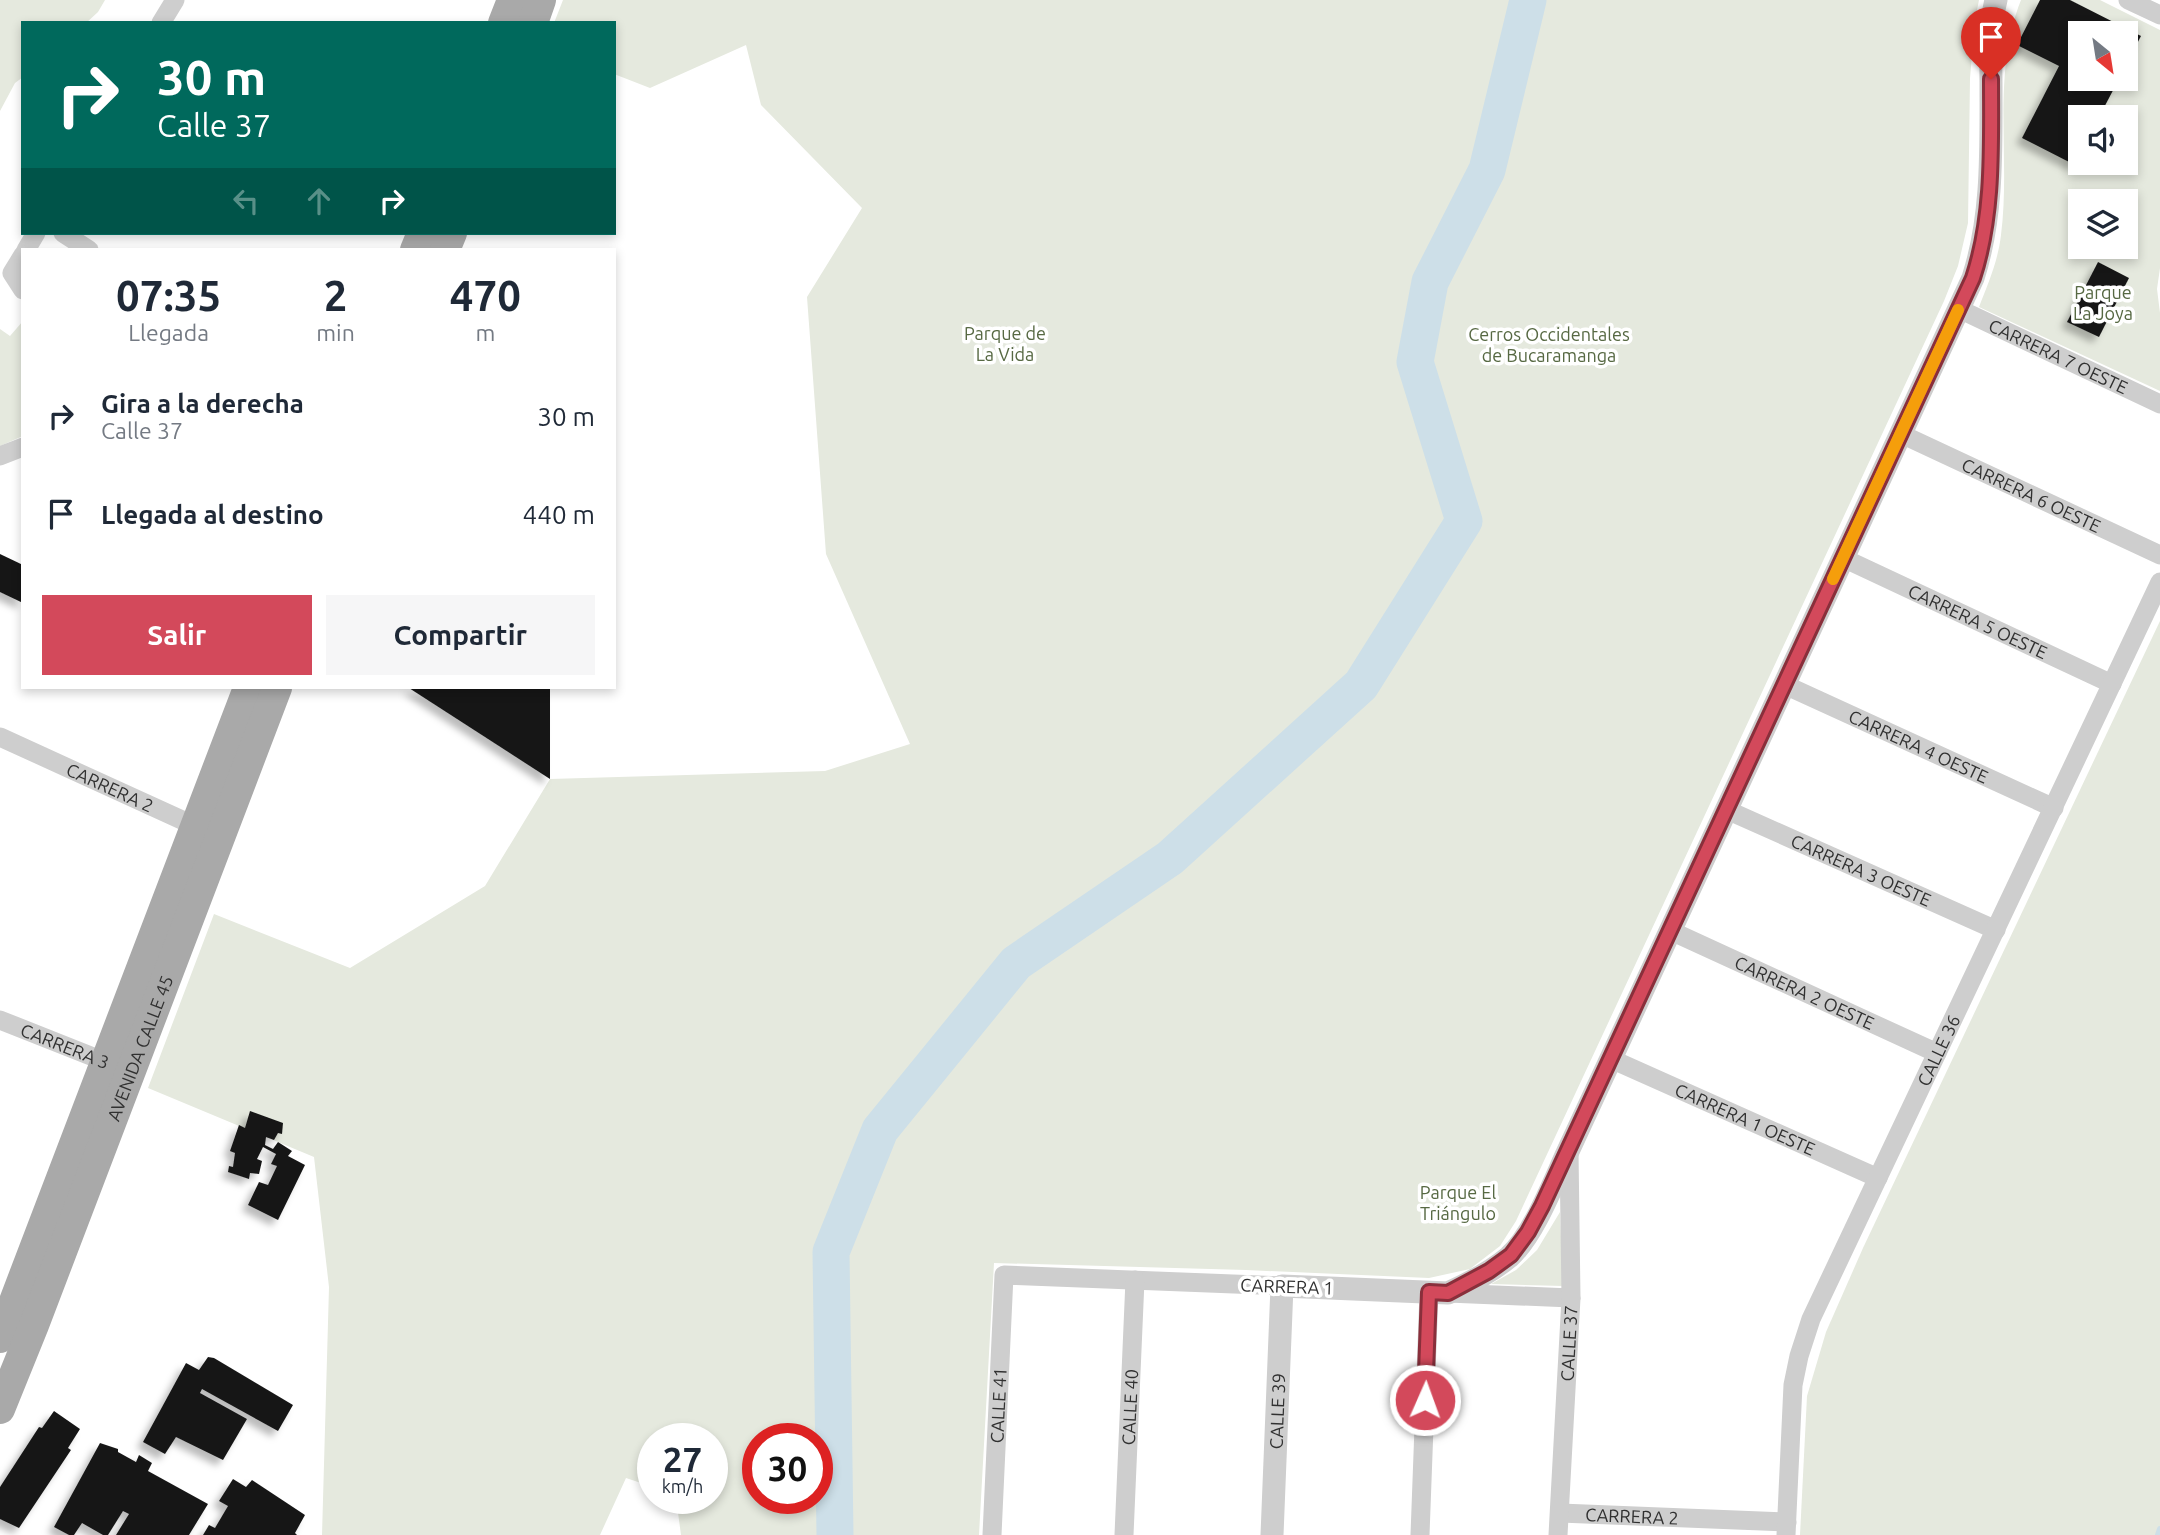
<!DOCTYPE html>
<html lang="es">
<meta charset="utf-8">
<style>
body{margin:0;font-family:Ubuntu,sans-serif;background:#f6f6f7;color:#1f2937;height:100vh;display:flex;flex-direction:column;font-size:26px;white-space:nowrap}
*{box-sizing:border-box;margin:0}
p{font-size:23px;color:#747a83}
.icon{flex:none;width:38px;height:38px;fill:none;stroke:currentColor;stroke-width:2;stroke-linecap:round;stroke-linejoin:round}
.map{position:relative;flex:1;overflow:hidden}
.panel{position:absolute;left:21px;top:248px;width:595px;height:441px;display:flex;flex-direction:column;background:#fff;border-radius:0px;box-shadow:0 4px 10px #0003}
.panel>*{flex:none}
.top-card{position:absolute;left:21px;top:21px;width:595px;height:214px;border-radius:0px;box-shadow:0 4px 10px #0003;background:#00695c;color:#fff;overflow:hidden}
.needle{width:46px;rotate:150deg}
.fabs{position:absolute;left:2068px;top:21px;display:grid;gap:14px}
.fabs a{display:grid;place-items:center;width:70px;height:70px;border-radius:0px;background:#fff;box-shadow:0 4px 10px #0003;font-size:35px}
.speed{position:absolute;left:637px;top:1423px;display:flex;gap:14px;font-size:35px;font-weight:700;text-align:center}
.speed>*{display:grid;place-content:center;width:91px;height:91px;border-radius:50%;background:#fff;box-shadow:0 4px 10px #0003;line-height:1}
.speed small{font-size:18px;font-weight:400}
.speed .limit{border:10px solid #d22;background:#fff;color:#111}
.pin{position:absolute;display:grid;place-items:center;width:60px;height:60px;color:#fff;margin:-72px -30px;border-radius:50% 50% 50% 0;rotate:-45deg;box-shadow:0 0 7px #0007}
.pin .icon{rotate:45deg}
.me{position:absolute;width:77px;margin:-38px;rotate:2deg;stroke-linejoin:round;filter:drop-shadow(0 0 5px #0008)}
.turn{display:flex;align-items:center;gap:24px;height:147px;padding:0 21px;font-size:32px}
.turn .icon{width:91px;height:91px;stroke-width:2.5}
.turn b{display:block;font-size:49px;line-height:60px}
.lanes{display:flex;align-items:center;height:66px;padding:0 21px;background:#0003;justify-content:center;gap:35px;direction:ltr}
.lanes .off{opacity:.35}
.eta{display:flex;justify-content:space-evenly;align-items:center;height:119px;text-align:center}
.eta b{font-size:42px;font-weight:600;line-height:49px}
.button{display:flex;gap:14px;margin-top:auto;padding:14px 21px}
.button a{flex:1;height:80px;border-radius:0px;background:#d3495b;color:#fff;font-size:28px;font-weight:600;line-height:80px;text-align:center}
.button a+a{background:#f6f6f7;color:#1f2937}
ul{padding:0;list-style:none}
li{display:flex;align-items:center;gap:21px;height:98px;padding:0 21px}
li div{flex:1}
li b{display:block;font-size:26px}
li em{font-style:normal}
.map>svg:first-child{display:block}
.green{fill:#e5e9de;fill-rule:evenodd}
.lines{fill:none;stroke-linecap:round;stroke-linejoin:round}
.stream{stroke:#cddfe8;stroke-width:6}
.river{stroke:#cddfe8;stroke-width:37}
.building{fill:#181818;filter:url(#shadow)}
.minor{stroke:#cecece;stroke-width:19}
.tertiary{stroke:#cecece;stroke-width:23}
.primary{stroke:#a9a9a9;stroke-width:30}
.route-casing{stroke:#892f3b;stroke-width:18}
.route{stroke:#d3495b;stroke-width:12}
.slow{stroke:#f59e0b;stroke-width:12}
.labels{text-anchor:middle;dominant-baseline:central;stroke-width:7;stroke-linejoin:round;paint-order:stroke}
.park-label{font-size:18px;fill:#576943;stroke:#fff}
.street-label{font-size:18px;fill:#313131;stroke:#fff}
</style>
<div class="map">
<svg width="2160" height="1535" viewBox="0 0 2160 1535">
<defs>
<filter id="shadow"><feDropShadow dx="-6" dy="6" stdDeviation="3.5" flood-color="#0004"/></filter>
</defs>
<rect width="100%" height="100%" fill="#fff"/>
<g class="green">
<path d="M 0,0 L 105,0 L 98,12 L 86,23 L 23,23 L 23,77 L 15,83 L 0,111 Z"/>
<path d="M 563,0 L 1979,0 L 1975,20 L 1970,78 L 1968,223 L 1958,266 L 1944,301 L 1516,1221 L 1500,1246 L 1470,1269 L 1429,1278 L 1246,1270 L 994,1263 L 979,1535 L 681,1535 L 676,1498 L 712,1498 L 712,1438 L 653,1438 L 653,1487 L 626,1478 L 600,1535 L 322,1535 L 329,1287 L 314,1157 L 148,1088 L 214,914 L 350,968 L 485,886 L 550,779 L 825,771 L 910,744 L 826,554 L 807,297 L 862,208 L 761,105 L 746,45 L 650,88 L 614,74 L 614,23 L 554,23 ZM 758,1438 L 817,1438 L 817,1498 L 758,1498 Z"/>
<path d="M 2021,0 L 2100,0 L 2160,30 L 2160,268 L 2157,289 L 2160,313 L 2160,391 L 1979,307 C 1988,284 1998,261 2001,235 C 2011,157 1991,75 2021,0 ZM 2081,33 L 2126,33 L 2126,79 L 2081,79 ZM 2081,117 L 2126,117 L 2126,163 L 2081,163 ZM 2081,201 L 2126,201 L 2126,247 L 2081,247 Z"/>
<path d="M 23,321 L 23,436 L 0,446 L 0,329 L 10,336 Z"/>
<path d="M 2160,621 L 2160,1535 L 1800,1535 L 1807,1396 L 1826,1332 L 1863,1248 Z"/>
<path d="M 1560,1212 L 1563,1286 L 1491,1284 L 1516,1270 L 1537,1250 Z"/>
</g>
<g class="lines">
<path class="stream" d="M 2158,1535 L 2160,1529"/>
<path class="river" d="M 835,1535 L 831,1252 L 880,1130 L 1016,963 L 1170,858 L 1361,685 L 1464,521 L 1415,362 L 1430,282 L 1487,170 L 1528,0"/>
</g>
<g class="building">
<path d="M 2040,0 L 2070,0 L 2141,36 L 2126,65 L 2126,33 L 2081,33 L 2081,79 L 2119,79 L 2099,117 L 2081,117 L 2081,153 L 2075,165 L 2022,138 L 2059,66 L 2017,45 Z"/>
<path d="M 2098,262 L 2129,278 L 2099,337 L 2067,322 Z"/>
<path d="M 0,554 L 23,565 L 23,603 L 0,592 Z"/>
<path d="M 409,688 L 550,688 L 550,779 Z"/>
<path d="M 250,1111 L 283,1123 L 282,1134 L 278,1133 L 274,1140 L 266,1137 L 265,1145 L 273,1149 L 278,1142 L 292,1151 L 288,1156 L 305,1165 L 278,1220 L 248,1205 L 259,1182 L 268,1185 L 277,1166 L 271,1164 L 276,1154 L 263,1147 L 257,1159 L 262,1161 L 259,1174 L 250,1173 L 249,1179 L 228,1172 L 229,1166 L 233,1167 L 235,1153 L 230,1151 L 239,1125 L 245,1128 Z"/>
<path d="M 208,1357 L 214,1358 L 293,1405 L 278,1431 L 202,1389 L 200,1393 L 247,1419 L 223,1460 L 176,1437 L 165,1454 L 143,1442 L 186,1363 L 199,1370 Z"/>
<path d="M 54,1411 L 80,1429 L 68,1448 L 71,1450 L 19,1528 L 0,1519 L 0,1487 L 39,1427 L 42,1428 Z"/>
<path d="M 100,1443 L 118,1449 L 118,1452 L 136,1462 L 139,1455 L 152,1463 L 148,1471 L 208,1504 L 189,1535 L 116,1535 L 129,1514 L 123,1511 L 108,1535 L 103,1535 L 82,1523 L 74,1535 L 69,1535 L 54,1527 Z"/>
<path d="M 233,1479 L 246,1487 L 252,1480 L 305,1515 L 295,1533 L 297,1535 L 203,1535 L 209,1525 L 215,1528 L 228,1506 L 219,1501 Z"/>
</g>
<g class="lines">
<g class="minor">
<path d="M 2128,0 L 2160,15"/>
<path d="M 161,23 L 175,0"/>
<path d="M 63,233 L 89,250"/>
<path d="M 26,250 L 36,233"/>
<path d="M 23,255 L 12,273 L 23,290"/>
<path id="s1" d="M 1959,309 L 2160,404"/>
<path id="s2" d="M 1901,434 L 2160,555"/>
<path d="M 0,456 L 23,447"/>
<path id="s3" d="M 1843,558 L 2112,684"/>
<path id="s4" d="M 1785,685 L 2054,808"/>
<path id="s5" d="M 0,737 L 206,831"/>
<path id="s6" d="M 1727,810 L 1996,930"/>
<path id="s7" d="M 1671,931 L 1937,1053"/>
<path id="s8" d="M 0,1020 L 116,1066"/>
<path id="s9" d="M 1611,1059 L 1878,1178"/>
<path d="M 1448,1293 L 1571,1298"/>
<path id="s10" d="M 1560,1513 L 1787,1522"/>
<path id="s11" d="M 992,1535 L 1004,1275 L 1282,1286"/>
<path id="s12" d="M 1124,1535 L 1135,1280"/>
<path d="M 1420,1535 L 1429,1292"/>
<path id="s13" d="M 1558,1535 L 1571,1298 L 1569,1151"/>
<path id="s14" d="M 1786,1535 L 1793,1385 L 1799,1356 L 1811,1319 L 2160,582"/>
</g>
<path class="tertiary" id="s15" d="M 1272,1535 L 1282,1286 L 1448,1293 C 1470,1283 1491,1272 1509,1257 C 1534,1235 1554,1181 1569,1149 L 1973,278 C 1993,216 1991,150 1991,86 C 1991,57 1989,28 1996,0"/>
<g class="primary">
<path d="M 503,23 L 512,0"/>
<path d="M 533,23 L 541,0"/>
<path d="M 415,250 L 422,233"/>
<path d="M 445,250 L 452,233"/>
<path d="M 0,1338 L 248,688"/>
<path id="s16" d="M 0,1409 L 34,1325 L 277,688"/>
</g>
</g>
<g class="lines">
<defs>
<path id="route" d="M 1425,1400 L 1429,1292 L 1448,1293 L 1489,1271 L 1511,1255 L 1528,1232 L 1542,1206 L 1973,278 C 1994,214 1991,145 1991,79"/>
</defs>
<use href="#route" class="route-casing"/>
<use href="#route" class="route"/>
<path class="slow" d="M 1833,579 L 1958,310"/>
</g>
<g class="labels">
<g class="park-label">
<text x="2103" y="292">Parque<tspan x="2103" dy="21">La Joya</tspan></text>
<text x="1005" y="333">Parque de<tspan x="1005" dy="21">La Vida</tspan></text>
<text x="1549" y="334">Cerros Occidentales<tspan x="1549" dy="21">de Bucaramanga</tspan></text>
<text x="1458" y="1192">Parque El<tspan x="1458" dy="21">Triángulo</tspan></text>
</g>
<g class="street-label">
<text stroke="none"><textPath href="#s1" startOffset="110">CARRERA 7 OESTE</textPath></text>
<text stroke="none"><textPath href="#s2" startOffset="144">CARRERA 6 OESTE</textPath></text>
<text stroke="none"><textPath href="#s3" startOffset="149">CARRERA 5 OESTE</textPath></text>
<text stroke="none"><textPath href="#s4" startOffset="147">CARRERA 4 OESTE</textPath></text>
<text stroke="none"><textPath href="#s5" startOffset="121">CARRERA 2</textPath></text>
<text stroke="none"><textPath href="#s6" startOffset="147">CARRERA 3 OESTE</textPath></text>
<text stroke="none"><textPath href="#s7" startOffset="147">CARRERA 2 OESTE</textPath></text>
<text stroke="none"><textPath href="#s8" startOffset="70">CARRERA 3</textPath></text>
<text stroke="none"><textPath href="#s16" startOffset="387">AVENIDA CALLE 45</textPath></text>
<text stroke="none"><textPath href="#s14" startOffset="516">CALLE 36</textPath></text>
<text stroke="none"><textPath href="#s9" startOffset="147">CARRERA 1 OESTE</textPath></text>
<text transform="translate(1287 1286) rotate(2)">CARRERA 1</text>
<text stroke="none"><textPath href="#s13" startOffset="192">CALLE 37</textPath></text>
<text stroke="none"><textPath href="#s11" startOffset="130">CALLE 41</textPath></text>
<text stroke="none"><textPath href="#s12" startOffset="128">CALLE 40</textPath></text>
<text stroke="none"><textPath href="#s15" startOffset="124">CALLE 39</textPath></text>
<text stroke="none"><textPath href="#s10" startOffset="72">CARRERA 2</textPath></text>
</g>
</g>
</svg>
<div class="fabs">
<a><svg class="needle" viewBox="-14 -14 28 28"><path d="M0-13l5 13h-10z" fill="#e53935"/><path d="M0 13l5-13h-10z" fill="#747a83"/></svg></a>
<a><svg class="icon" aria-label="sound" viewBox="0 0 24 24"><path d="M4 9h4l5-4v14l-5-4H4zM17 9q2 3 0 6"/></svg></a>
<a><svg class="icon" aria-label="layers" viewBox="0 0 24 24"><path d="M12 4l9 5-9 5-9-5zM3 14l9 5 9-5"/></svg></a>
</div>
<div class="speed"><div>27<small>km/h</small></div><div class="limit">30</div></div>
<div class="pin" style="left:1991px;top:79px;background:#d93025"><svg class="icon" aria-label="arrive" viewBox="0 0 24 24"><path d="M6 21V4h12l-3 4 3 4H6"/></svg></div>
<svg class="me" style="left:1425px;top:1400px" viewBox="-20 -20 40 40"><circle r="17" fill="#d3495b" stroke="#fff" stroke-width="3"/><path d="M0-11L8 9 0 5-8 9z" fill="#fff"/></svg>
<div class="top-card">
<div class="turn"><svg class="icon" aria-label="right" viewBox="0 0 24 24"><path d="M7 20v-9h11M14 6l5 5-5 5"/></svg><div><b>30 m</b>Calle 37</div></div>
<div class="lanes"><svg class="icon off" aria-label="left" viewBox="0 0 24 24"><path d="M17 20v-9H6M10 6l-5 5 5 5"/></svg><svg class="icon off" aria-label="ahead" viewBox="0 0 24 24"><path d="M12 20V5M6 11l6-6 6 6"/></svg><svg class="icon" aria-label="right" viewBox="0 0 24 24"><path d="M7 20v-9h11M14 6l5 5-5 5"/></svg></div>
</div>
<section class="panel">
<div class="eta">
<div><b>07:35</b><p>Llegada</p></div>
<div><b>2</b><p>min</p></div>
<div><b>470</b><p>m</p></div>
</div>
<ul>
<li><svg class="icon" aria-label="right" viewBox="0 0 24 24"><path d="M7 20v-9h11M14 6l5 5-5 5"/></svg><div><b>Gira a la derecha</b><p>Calle 37</p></div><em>30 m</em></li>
<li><svg class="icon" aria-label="arrive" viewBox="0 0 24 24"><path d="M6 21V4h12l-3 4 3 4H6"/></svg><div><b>Llegada al destino</b></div><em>440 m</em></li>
</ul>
<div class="button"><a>Salir</a><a>Compartir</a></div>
</section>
</div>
